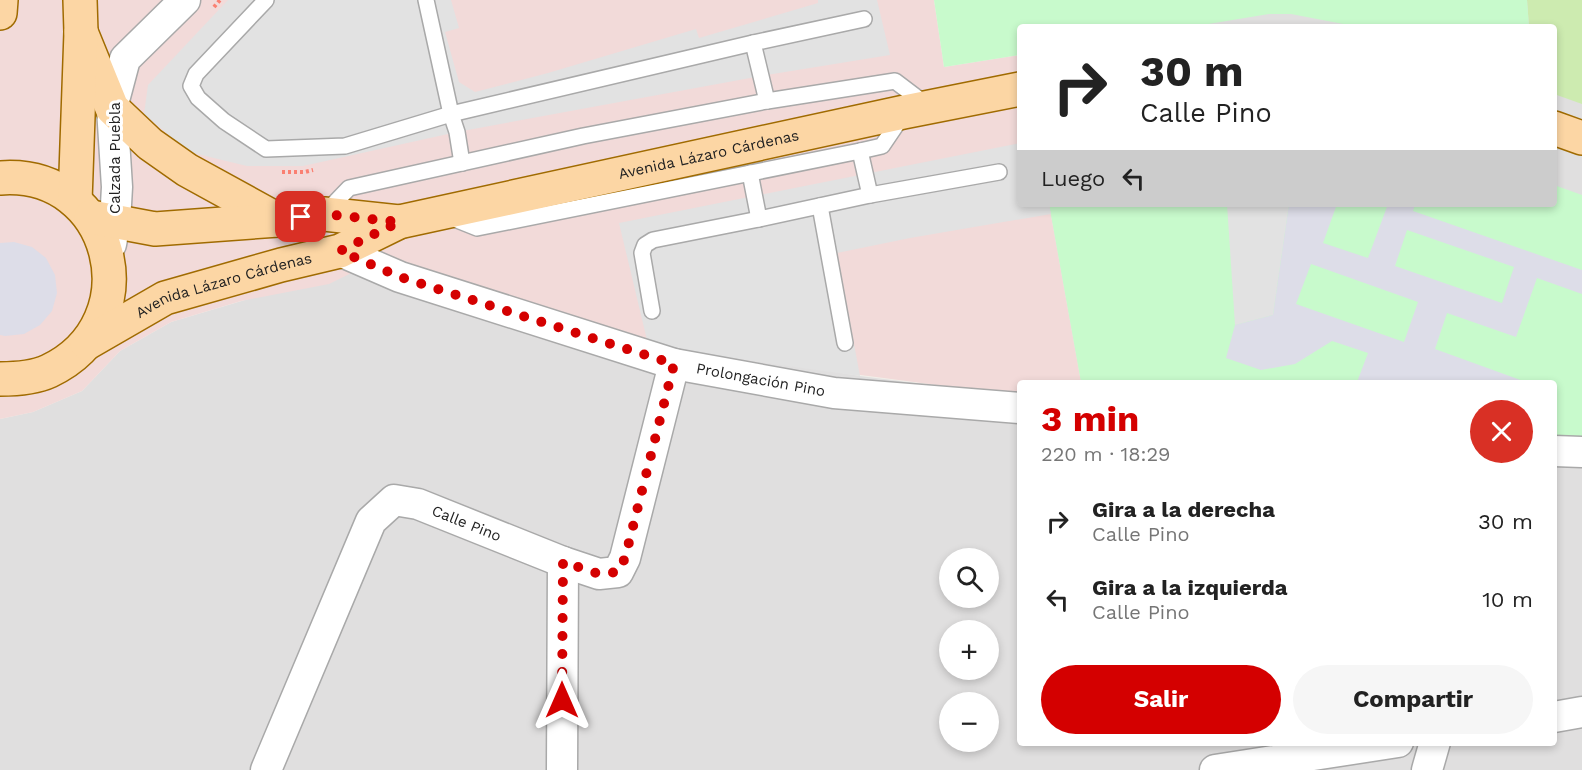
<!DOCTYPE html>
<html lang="es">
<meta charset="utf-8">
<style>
body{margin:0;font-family:"Work Sans",sans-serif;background:#f6f6f6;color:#222;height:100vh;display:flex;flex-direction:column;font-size:22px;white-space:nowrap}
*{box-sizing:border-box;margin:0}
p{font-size:20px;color:#767676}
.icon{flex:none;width:33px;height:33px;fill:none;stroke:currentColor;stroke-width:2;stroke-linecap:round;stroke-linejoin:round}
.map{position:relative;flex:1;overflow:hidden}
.sheet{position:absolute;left:1017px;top:380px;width:540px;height:366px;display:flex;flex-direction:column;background:#fff;border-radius:6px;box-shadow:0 3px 9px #0003}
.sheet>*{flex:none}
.guide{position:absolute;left:1017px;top:24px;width:540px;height:183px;border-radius:6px;box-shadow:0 3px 9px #0003;background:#fff;color:#222;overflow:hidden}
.controls{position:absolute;left:939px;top:548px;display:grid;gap:12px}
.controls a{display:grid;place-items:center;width:60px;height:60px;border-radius:50%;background:#fff;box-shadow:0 3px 9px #0003;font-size:30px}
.pin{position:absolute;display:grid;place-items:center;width:51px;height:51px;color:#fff;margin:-26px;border-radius:12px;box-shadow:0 3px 9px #0006}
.me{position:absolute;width:66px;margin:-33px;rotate:0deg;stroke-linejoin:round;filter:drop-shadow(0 0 4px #0008)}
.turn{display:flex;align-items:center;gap:21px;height:126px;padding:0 24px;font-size:27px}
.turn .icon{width:78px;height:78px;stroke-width:2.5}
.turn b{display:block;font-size:42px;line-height:51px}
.then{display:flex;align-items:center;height:57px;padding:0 24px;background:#0003;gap:12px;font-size:22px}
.round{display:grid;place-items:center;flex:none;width:63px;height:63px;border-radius:32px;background:#f6f6f6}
.head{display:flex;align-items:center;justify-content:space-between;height:102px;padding:0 24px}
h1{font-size:36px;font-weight:700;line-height:45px;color:#d40000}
.cta{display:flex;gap:12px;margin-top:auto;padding:12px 24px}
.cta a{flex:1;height:69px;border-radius:36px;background:#d40000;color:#fff;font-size:24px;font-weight:700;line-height:69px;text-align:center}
.cta a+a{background:#f6f6f6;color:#222}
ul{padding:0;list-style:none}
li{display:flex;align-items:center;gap:18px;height:78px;padding:0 24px}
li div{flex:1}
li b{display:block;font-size:22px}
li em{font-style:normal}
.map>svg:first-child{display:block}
.residential{fill:#e0dfdf;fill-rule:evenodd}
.commercial{fill:#f2dad9}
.grass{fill:#cdebb0}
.park{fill:#c8facc}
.parking{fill:#e2e2e2}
.plaza{fill:#dddde8;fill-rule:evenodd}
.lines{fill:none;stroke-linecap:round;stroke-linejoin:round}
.lane-casing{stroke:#a9a9a9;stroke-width:18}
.street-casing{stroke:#a9a9a9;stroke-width:33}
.primary-casing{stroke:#a06b00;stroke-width:36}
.path{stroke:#fa8072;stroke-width:4;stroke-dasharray:3 3;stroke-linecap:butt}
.lane{stroke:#fff;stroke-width:15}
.street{stroke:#fff;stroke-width:30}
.primary{stroke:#fcd6a4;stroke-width:33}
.route{stroke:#d40000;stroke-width:10;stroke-dasharray:0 18}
.labels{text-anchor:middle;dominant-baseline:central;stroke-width:6;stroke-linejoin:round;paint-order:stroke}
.street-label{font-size:15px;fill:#222;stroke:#fff}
</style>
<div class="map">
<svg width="1582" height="770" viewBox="0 0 1582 770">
<rect width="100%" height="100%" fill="#f2efe9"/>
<path class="residential" d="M 934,0 L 1582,0 L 1582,770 L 0,770 L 0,419 L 33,412 L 82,391 L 120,351 L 171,322 L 376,261 L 647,340 L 860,376 L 1020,396 L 1020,742 L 1554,742 L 1554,382 L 1081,382 L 1049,204 L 1554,204 L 1554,27 L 1020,27 L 1020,55 ZM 950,558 L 988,558 L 988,597 L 950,597 ZM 950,630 L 988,630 L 988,669 L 950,669 ZM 950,702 L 988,702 L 988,741 L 950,741 Z"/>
<path class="commercial" d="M 0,0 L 934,0 L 944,67 L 1020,55 L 1020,204 L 1049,204 L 1081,382 L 1020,382 L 1020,396 L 701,354 L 376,261 L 329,284 L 241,301 L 171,322 L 120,351 L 82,391 L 33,412 L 0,419 Z"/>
<path class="grass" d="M 1527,0 L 1582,0 L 1582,104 L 1554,94 L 1554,27 L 1529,27 Z"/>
<g class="park">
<path d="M 934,0 L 1527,0 L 1529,27 L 1359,27 L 1291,14 L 1269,14 L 1190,27 L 1020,27 L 1020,55 L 944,67 Z"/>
<path d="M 1554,185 L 1582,195 L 1582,446 L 1554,444 L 1554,382 L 1081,382 L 1049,204 L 1554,204 Z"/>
</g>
<g class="parking">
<path d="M 228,0 L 451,0 L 459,28 L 445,32 L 459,82 L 475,92 L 548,73 L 696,29 L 699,38 L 818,3 L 818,0 L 877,0 L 890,55 L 761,76 L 457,132 L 303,166 L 247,166 L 189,152 L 144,114 L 148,85 Z"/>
<path d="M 1020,143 L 1020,204 L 1049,204 L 1051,214 L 910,238 L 837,253 L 860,376 L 701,354 L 647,340 L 619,223 Z"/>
<path d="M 1227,204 L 1289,204 L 1273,315 L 1235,325 Z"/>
</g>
<g class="plaza">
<path d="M 1289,204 L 1337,204 L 1323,243 L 1368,258 L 1388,204 L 1415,204 L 1413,211 L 1582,270 L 1582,294 L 1537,278 L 1516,337 L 1447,313 L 1435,349 L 1526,382 L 1357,382 L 1368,353 L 1332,341 L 1295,364 L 1261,370 L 1226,358 L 1235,325 L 1273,315 ZM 1407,230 L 1514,267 L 1502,303 L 1395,266 ZM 1311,264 L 1418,302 L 1404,342 L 1296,304 Z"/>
<path d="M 14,242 L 32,247 L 46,258 L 55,275 L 57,293 L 52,311 L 40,325 L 24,334 L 5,336 L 0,335 L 0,243 Z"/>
</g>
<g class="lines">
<defs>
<g id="lane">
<path d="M 266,0 L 196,74 L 191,86 L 198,98 L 224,121 L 266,149 L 345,146 L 451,114 L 753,43 L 864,19"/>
<path d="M 426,0 L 451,114 L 457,132 L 462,163"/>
<path d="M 753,43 L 767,101"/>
<path d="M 860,151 L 870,195 L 999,172"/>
<path d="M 750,173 L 759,219"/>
<path d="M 820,206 L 845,343"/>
<path d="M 324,214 L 349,188 L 583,136 L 767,101 L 895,81 L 928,106"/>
<path d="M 447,216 L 477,228 L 860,151 L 882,146 L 903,115"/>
<path d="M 652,311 L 642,253 L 645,245 L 653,240 L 759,219 L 870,195"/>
</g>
<g id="street">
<path d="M 111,244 L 115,222 L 117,187 L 112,108 L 125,59 L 185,0"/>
<path id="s1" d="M 340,251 L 400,277 L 674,364 L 834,393 L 1020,408"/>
<path d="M 1554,451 L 1582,452"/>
<path d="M 1554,717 L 1582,712"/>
<path id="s2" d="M 266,770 L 371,521 L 394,500 L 418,504 L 563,562 L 599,574 L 618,572 L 625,558 L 674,364"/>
<path d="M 562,770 L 563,562"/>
<path d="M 1215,770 L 1398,742"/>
<path d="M 1427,770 L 1435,742"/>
</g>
<g id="primary">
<path d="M 0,13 L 1,0"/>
<path d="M 81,32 L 112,108 L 150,144 L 187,170 L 278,220"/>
<path d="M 1554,128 L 1582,138"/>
<path d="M 0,178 C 114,169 152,322 49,371 C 34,378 17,379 0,379"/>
<path d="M 75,201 L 81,32 L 80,0"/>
<path d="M 91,217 L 155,229 L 278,220 L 324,214 L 399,222"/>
<path id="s3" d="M 87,343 L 165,298 L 281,265 L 340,251 L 399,222 L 904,112 L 1020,89"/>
</g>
</defs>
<use href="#lane" class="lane-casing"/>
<use href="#street" class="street-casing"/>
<use href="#primary" class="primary-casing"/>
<g class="path">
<path d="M 214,7 L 220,0"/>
<path d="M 282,172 L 305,172 L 313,170"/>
</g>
<use href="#lane" class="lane"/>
<use href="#street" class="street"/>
<use href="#primary" class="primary"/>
</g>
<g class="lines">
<path class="route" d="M 301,217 L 324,214 L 399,222 L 340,251 L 400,277 L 674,364 L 625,558 L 618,572 L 599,574 L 563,562 L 562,700"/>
</g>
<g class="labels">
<g class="street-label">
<text stroke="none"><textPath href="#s3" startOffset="654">Avenida Lázaro Cárdenas</textPath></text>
<text transform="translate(115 158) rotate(-90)">Calzada Puebla</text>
<text stroke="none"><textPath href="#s3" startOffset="150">Avenida Lázaro Cárdenas</textPath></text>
<text stroke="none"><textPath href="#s1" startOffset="441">Prolongación Pino</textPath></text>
<text stroke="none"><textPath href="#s2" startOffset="378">Calle Pino</textPath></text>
</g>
</g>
</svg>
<div class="controls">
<a><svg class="icon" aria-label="search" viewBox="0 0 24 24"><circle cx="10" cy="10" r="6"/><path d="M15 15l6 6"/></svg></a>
<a>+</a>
<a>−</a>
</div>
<div class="pin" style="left:301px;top:217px;background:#d93025"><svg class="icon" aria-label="arrive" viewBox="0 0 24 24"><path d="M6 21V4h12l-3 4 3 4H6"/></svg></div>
<svg class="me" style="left:562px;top:700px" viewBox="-20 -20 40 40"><path d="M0-17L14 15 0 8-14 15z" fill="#d40000" stroke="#fff" stroke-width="4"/></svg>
<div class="guide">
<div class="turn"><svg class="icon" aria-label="right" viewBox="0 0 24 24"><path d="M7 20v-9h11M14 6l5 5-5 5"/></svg><div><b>30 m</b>Calle Pino</div></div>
<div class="then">Luego<svg class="icon" aria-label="left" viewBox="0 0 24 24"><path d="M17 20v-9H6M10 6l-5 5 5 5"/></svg></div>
</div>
<section class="sheet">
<div class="head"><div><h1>3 min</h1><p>220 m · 18:29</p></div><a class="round" style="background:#d93025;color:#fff"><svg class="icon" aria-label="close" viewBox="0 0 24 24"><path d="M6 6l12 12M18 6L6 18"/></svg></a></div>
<ul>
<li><svg class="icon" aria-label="right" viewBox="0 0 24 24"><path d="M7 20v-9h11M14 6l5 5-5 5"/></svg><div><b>Gira a la derecha</b><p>Calle Pino</p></div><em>30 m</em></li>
<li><svg class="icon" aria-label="left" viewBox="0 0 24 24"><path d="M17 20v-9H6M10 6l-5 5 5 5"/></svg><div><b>Gira a la izquierda</b><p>Calle Pino</p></div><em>10 m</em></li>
</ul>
<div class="cta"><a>Salir</a><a>Compartir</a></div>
</section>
</div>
